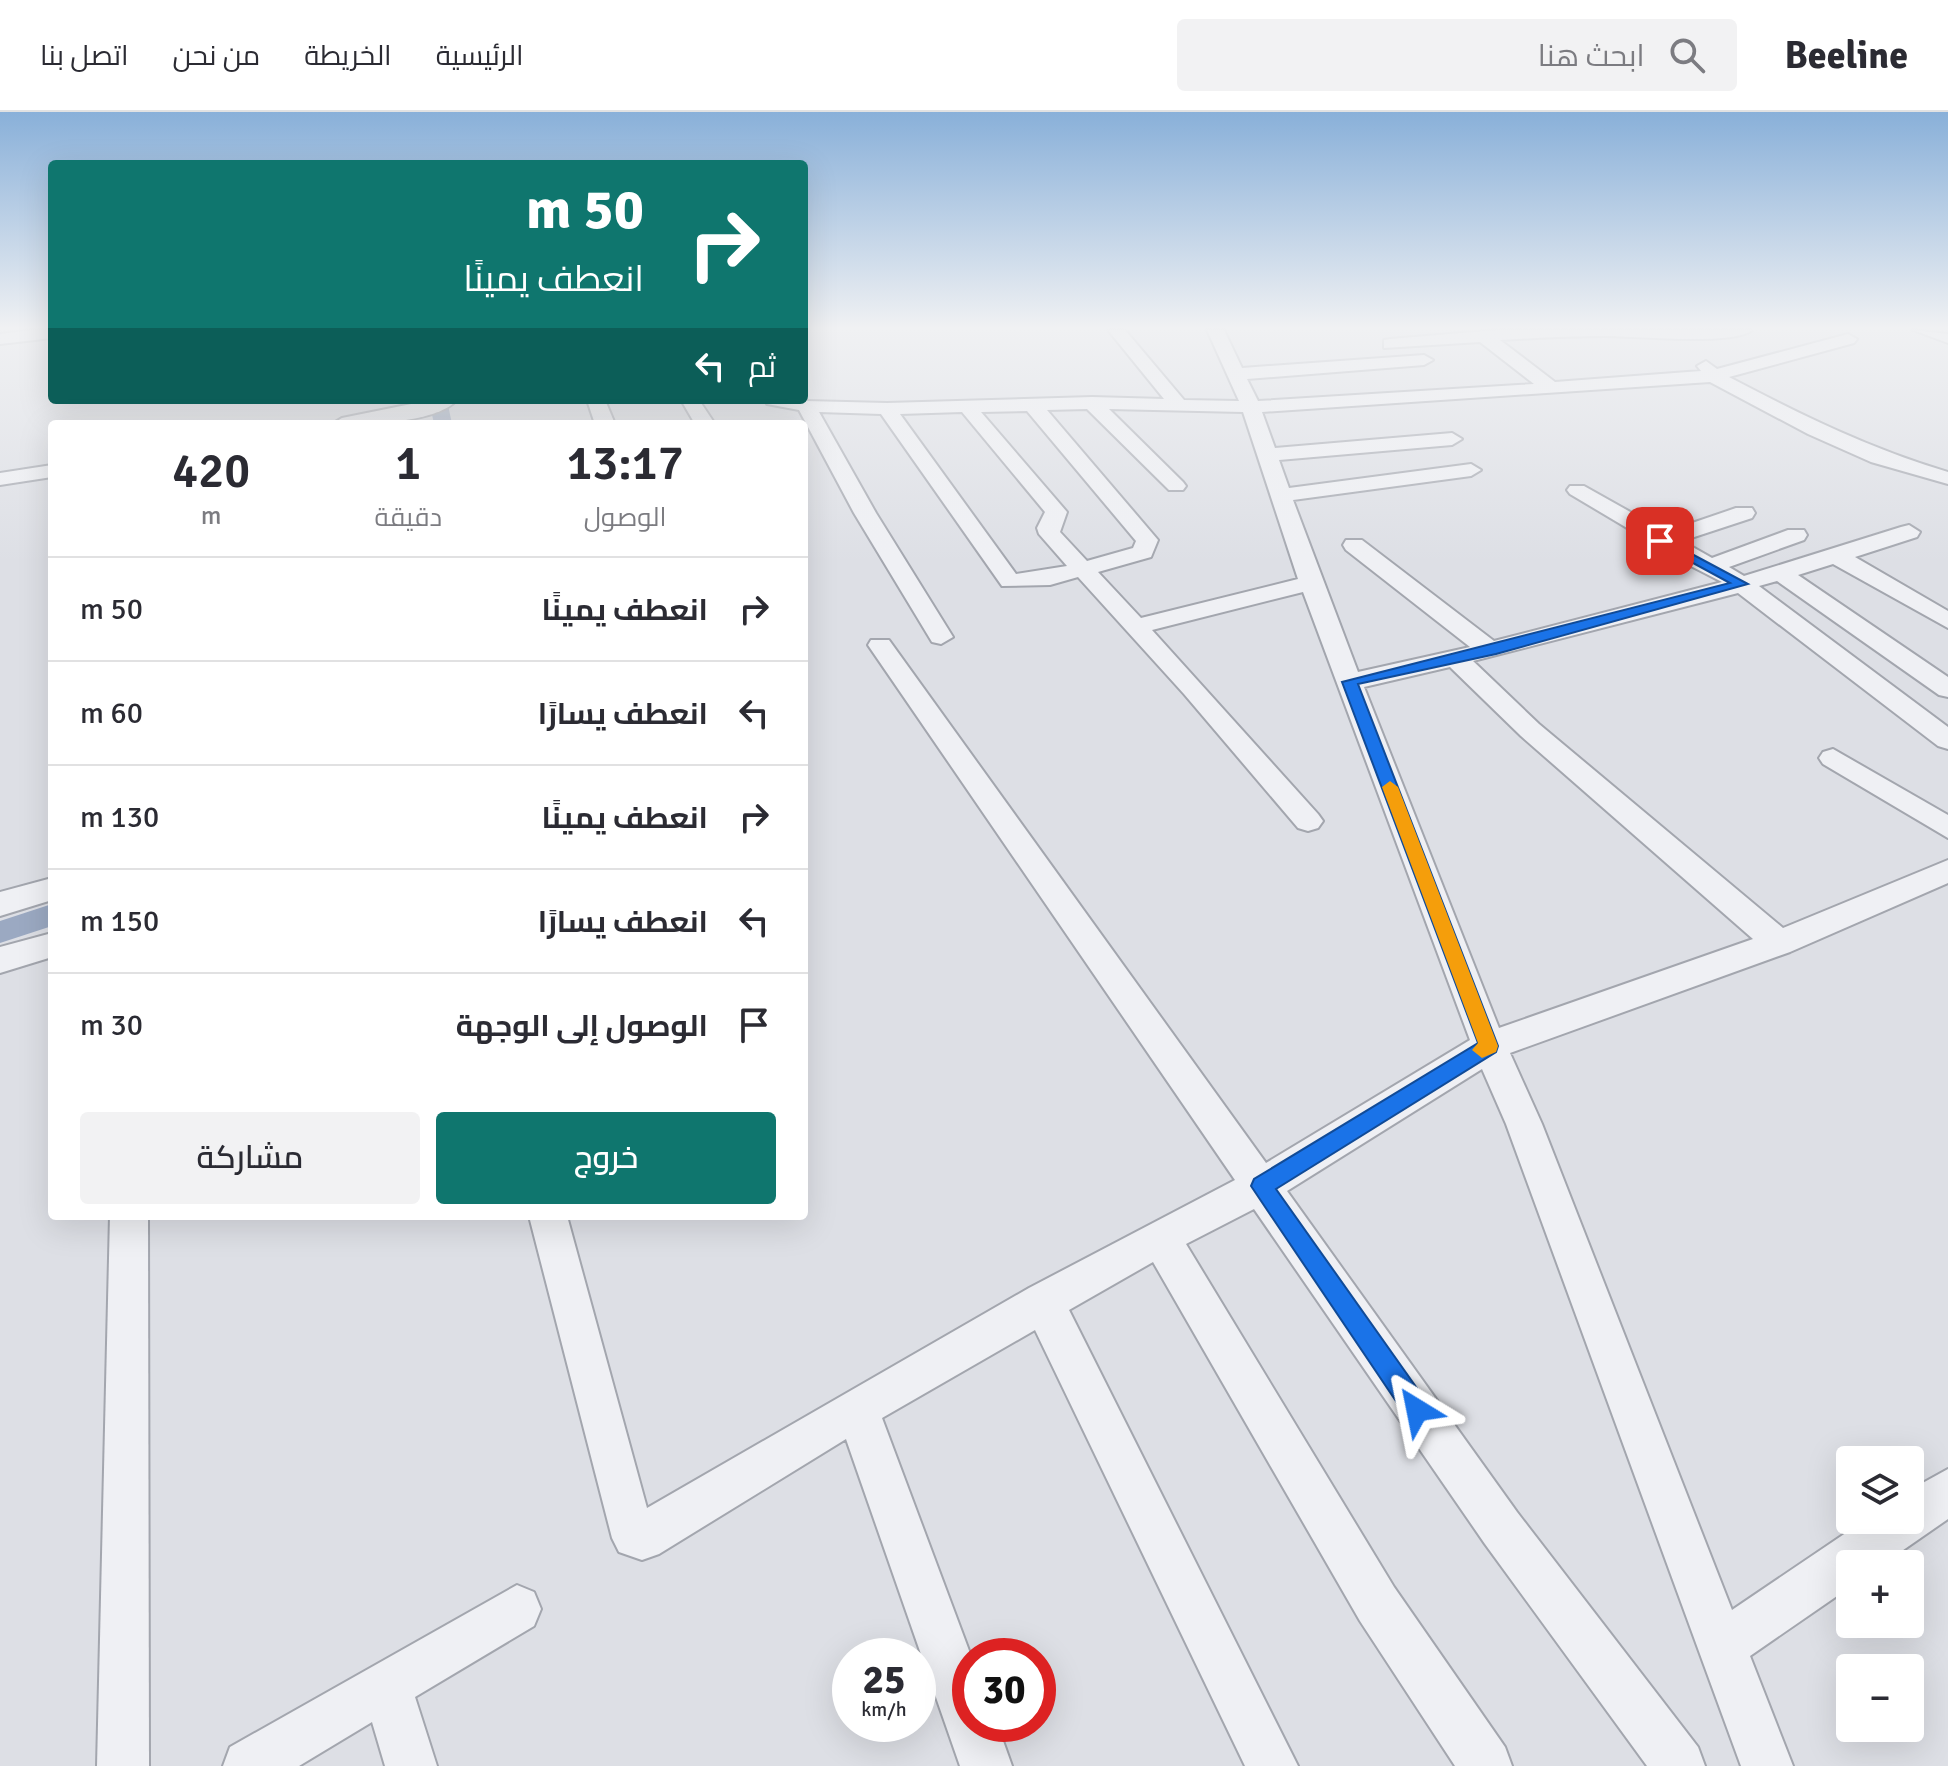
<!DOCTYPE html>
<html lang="ar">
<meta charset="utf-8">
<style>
body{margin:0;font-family:Signika,Cairo,sans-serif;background:#f2f2f3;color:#2b2b33;direction:rtl;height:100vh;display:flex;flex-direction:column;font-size:30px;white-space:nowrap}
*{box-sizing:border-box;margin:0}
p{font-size:26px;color:#7c7c81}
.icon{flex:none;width:44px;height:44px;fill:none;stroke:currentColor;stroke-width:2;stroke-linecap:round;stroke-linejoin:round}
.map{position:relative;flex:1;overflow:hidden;direction:ltr}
.side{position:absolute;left:48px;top:308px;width:760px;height:800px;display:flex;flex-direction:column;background:#fff;border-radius:8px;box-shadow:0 8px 32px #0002;direction:rtl}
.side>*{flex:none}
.banner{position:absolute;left:48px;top:48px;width:760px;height:244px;border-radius:8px;box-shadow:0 8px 32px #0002;direction:rtl;background:#0f766e;color:#fff;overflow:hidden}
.tools{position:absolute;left:1836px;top:1334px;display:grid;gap:16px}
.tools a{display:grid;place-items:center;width:88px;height:88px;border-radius:8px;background:#fff;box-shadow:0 8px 32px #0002;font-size:40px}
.speed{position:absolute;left:832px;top:1526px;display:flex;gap:16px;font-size:40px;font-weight:700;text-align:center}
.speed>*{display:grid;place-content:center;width:104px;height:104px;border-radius:50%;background:#fff;box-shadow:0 8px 32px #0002;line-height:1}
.speed small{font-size:20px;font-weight:400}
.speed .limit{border:12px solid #d22;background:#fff;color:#111}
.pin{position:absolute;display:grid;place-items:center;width:68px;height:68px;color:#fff;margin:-34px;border-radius:16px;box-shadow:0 4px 12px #0006}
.me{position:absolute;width:88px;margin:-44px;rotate:325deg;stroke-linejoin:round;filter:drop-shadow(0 0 6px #0008)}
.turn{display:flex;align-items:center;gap:28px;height:168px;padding:0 32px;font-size:36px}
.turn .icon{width:104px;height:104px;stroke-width:2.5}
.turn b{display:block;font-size:56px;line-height:68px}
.then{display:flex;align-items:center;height:76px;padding:0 32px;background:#0003;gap:16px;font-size:30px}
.eta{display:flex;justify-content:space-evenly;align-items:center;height:136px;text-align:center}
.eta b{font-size:48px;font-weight:600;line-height:56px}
.button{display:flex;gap:16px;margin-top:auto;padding:16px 32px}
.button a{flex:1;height:92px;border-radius:8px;background:#0f766e;color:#fff;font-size:32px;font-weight:600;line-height:92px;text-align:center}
.button a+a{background:#f2f2f3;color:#2b2b33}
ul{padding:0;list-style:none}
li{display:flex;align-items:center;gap:24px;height:104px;padding:0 32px;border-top:2px solid #e1e1e2}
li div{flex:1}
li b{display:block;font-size:30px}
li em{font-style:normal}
header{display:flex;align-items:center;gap:48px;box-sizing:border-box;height:112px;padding:0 40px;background:#fff;border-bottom:2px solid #e1e1e2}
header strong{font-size:38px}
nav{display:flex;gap:44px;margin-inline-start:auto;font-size:28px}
.search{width:560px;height:72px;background:#f2f2f3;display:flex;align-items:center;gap:20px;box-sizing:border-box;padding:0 28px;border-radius:8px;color:#7c7c81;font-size:30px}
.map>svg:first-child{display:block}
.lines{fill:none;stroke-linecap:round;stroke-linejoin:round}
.canal{fill:#9ba9c2;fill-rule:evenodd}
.minor-casing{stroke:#a3a6ae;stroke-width:4}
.minor{fill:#eff0f4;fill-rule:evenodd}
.route{fill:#1a73e8;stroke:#114b97;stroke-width:2}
.slow{fill:#f59e0b}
</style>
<header>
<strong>Beeline</strong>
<div class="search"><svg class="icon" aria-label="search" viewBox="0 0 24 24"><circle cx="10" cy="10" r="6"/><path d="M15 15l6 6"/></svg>ابحث هنا</div>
<nav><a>الرئيسية</a><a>الخريطة</a><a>من نحن</a><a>اتصل بنا</a></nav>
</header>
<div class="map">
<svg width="1948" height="1654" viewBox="0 0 1948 1654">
<rect width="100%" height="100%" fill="#dddfe5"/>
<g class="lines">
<g class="canal">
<path d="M 429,288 L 447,288 L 452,312 L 434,312 Z"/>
<path d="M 52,792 L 52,814 L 0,831 L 0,809 Z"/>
</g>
<defs>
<g id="minor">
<path d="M 31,218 L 52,218 L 52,226 L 0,232 L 0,222 Z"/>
<path d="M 1108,218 L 1125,218 L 1184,288 L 1239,289 L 1207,218 L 1224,218 L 1242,256 L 1424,243 L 1433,248 L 1424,253 L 1247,267 L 1258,289 L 1534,272 L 1480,230 L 1384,236 L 1384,228 L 1390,227 L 1497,218 L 1752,218 C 1734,234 1634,224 1605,224 C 1570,224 1535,226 1500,228 L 1555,270 L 1701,259 L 1697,254 L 1706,249 L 1717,257 L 1848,222 L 1857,227 L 1854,231 L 1729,265 C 1801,303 1870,337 1948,360 L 1948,372 L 1871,350 L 1808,322 L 1710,270 L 1262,300 L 1275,336 L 1452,321 L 1462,327 L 1452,333 L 1279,348 L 1289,376 L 1471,352 L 1481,358 L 1471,364 L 1293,388 L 1358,560 L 1470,535 L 1346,438 L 1343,433 L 1346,428 L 1362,428 L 1494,529 L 1722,470 L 1652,434 L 1649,429 L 1570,382 L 1567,378 L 1570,374 L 1584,374 L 1666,420 L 1736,396 L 1752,396 L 1755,401 L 1752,406 L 1682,429 L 1712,446 L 1788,418 L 1804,418 L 1807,423 L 1804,428 L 1729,455 L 1744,464 L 1901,415 L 1909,413 L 1920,420 L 1917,425 L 1855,445 L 1948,499 L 1948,516 L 1833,452 L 1798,463 L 1948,565 L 1948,585 L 1939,583 L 1777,469 L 1759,474 L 1948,615 L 1948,637 L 1938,634 L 1738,481 L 1473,549 L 1539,612 L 1783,816 L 1948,748 L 1948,771 L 1790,840 L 1510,941 L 1542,1012 L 1732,1498 L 1865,1408 L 1910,1408 L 1910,1378 L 1948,1357 L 1948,1407 L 1883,1452 L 1850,1452 L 1850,1475 L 1750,1544 L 1793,1654 L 1741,1654 L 1506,1012 L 1482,957 L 1287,1079 L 1517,1400 L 1698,1635 L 1705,1654 L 1647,1654 L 1485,1432 L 1254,1097 L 1186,1132 L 1394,1475 L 1505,1635 L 1512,1654 L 1455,1654 L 1360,1509 L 1153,1150 L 1069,1198 L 1298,1654 L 1245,1654 L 1035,1218 L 882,1306 L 971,1544 L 970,1612 L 997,1612 L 1012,1654 L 960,1654 L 846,1327 L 659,1442 L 642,1448 L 619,1440 L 612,1426 L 529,1104 L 567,1104 L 647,1396 L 1029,1176 L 1235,1068 L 868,533 L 871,528 L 889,528 L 1266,1051 L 1470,928 L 1303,480 L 1152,518 L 1318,702 L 1323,709 L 1318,716 L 1308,719 L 1298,716 L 1184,582 L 1078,465 L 1050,473 L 1002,474 L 881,302 L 819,300 L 876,401 L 953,525 L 941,532 L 932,530 L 854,401 L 799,298 L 767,292 L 765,288 L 887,291 L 1092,285 L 1164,287 ZM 1087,297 L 1169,378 L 1183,378 L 1186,374 L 1183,370 L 1109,297 L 1243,300 L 1298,467 L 1141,506 L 1098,460 L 1151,445 L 1158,428 L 1047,298 ZM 1027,299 L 1136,429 L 1133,436 L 1087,449 L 1060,420 L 1067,400 L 981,300 ZM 962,300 L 1045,400 L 1037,416 L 1039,422 L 1067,454 L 1016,462 L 900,302 ZM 1450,555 L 1521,624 L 1753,827 L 1499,916 L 1364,575 Z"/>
<path d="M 1913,218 L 1948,222 L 1948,231 Z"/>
<path d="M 431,288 L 457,288 C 435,312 364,312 332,312 L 342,306 Z"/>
<path d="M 587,288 L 605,288 L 615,312 L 595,312 Z"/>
<path d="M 681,288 L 699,288 L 715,312 L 695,312 Z"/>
<path d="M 52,353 L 52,365 L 0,373 L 0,361 Z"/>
<path d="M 1833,637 L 1948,703 L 1948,726 L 1823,652 L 1819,646 L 1823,640 Z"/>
<path d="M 52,766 L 52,788 L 0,804 L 0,780 Z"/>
<path d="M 52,821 L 52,845 L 0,861 L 0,835 Z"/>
<path d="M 110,1104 L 148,1104 L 149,1654 L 97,1654 Z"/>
<path d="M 517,1473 L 534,1480 L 541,1497 L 534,1514 L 415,1585 L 437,1654 L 385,1654 L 372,1610 L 299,1654 L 223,1654 L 230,1635 Z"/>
</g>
</defs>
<use href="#minor" class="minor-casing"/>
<use href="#minor" class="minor"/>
</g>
<linearGradient id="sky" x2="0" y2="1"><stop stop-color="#89b0d9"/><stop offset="0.48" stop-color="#f0f1f3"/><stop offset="1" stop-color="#f0f1f3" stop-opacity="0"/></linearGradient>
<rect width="1948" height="450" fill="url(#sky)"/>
<path class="route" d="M 1660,425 L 1748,472 L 1496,542 L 1358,572 L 1498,934 L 1496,940 L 1276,1077 L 1426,1289 L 1430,1298 L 1426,1307 L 1417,1311 L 1408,1307 L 1251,1074 L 1254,1067 L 1478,931 L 1342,570 L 1730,471 L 1656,431 L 1654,429 Z"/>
<path class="slow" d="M 1390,669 L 1398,675 L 1498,934 L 1496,940 L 1482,946 L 1472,938 L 1478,931 L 1382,675 Z"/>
</svg>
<div class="tools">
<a><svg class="icon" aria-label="layers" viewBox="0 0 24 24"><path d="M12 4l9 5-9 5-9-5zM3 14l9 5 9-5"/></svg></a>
<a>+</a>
<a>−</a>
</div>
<div class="speed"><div>25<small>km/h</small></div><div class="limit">30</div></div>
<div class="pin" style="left:1660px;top:429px;background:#d93025"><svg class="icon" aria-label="arrive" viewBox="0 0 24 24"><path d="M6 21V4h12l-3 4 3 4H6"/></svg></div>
<svg class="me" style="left:1417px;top:1298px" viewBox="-20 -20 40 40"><path d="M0-17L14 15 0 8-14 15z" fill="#1a73e8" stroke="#fff" stroke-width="4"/></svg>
<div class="banner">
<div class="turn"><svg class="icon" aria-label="right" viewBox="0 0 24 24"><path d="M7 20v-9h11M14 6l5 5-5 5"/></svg><div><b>50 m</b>انعطف يمينًا</div></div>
<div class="then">ثم<svg class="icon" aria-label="left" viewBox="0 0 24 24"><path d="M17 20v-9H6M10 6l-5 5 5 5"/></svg></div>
</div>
<section class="side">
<div class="eta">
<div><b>13:17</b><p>الوصول</p></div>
<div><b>1</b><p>دقيقة</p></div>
<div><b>420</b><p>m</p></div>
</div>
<ul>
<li><svg class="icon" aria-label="right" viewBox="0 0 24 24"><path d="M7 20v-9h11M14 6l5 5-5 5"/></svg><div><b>انعطف يمينًا</b></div><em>50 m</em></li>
<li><svg class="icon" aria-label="left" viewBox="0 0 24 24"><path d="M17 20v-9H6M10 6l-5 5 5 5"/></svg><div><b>انعطف يسارًا</b></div><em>60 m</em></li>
<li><svg class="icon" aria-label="right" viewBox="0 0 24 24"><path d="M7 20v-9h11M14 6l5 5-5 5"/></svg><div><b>انعطف يمينًا</b></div><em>130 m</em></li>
<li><svg class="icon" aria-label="left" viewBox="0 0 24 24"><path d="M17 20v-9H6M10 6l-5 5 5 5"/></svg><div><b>انعطف يسارًا</b></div><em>150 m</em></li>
<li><svg class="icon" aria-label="arrive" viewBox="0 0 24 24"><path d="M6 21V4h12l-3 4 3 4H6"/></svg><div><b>الوصول إلى الوجهة</b></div><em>30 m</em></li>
</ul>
<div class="button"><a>خروج</a><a>مشاركة</a></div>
</section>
</div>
